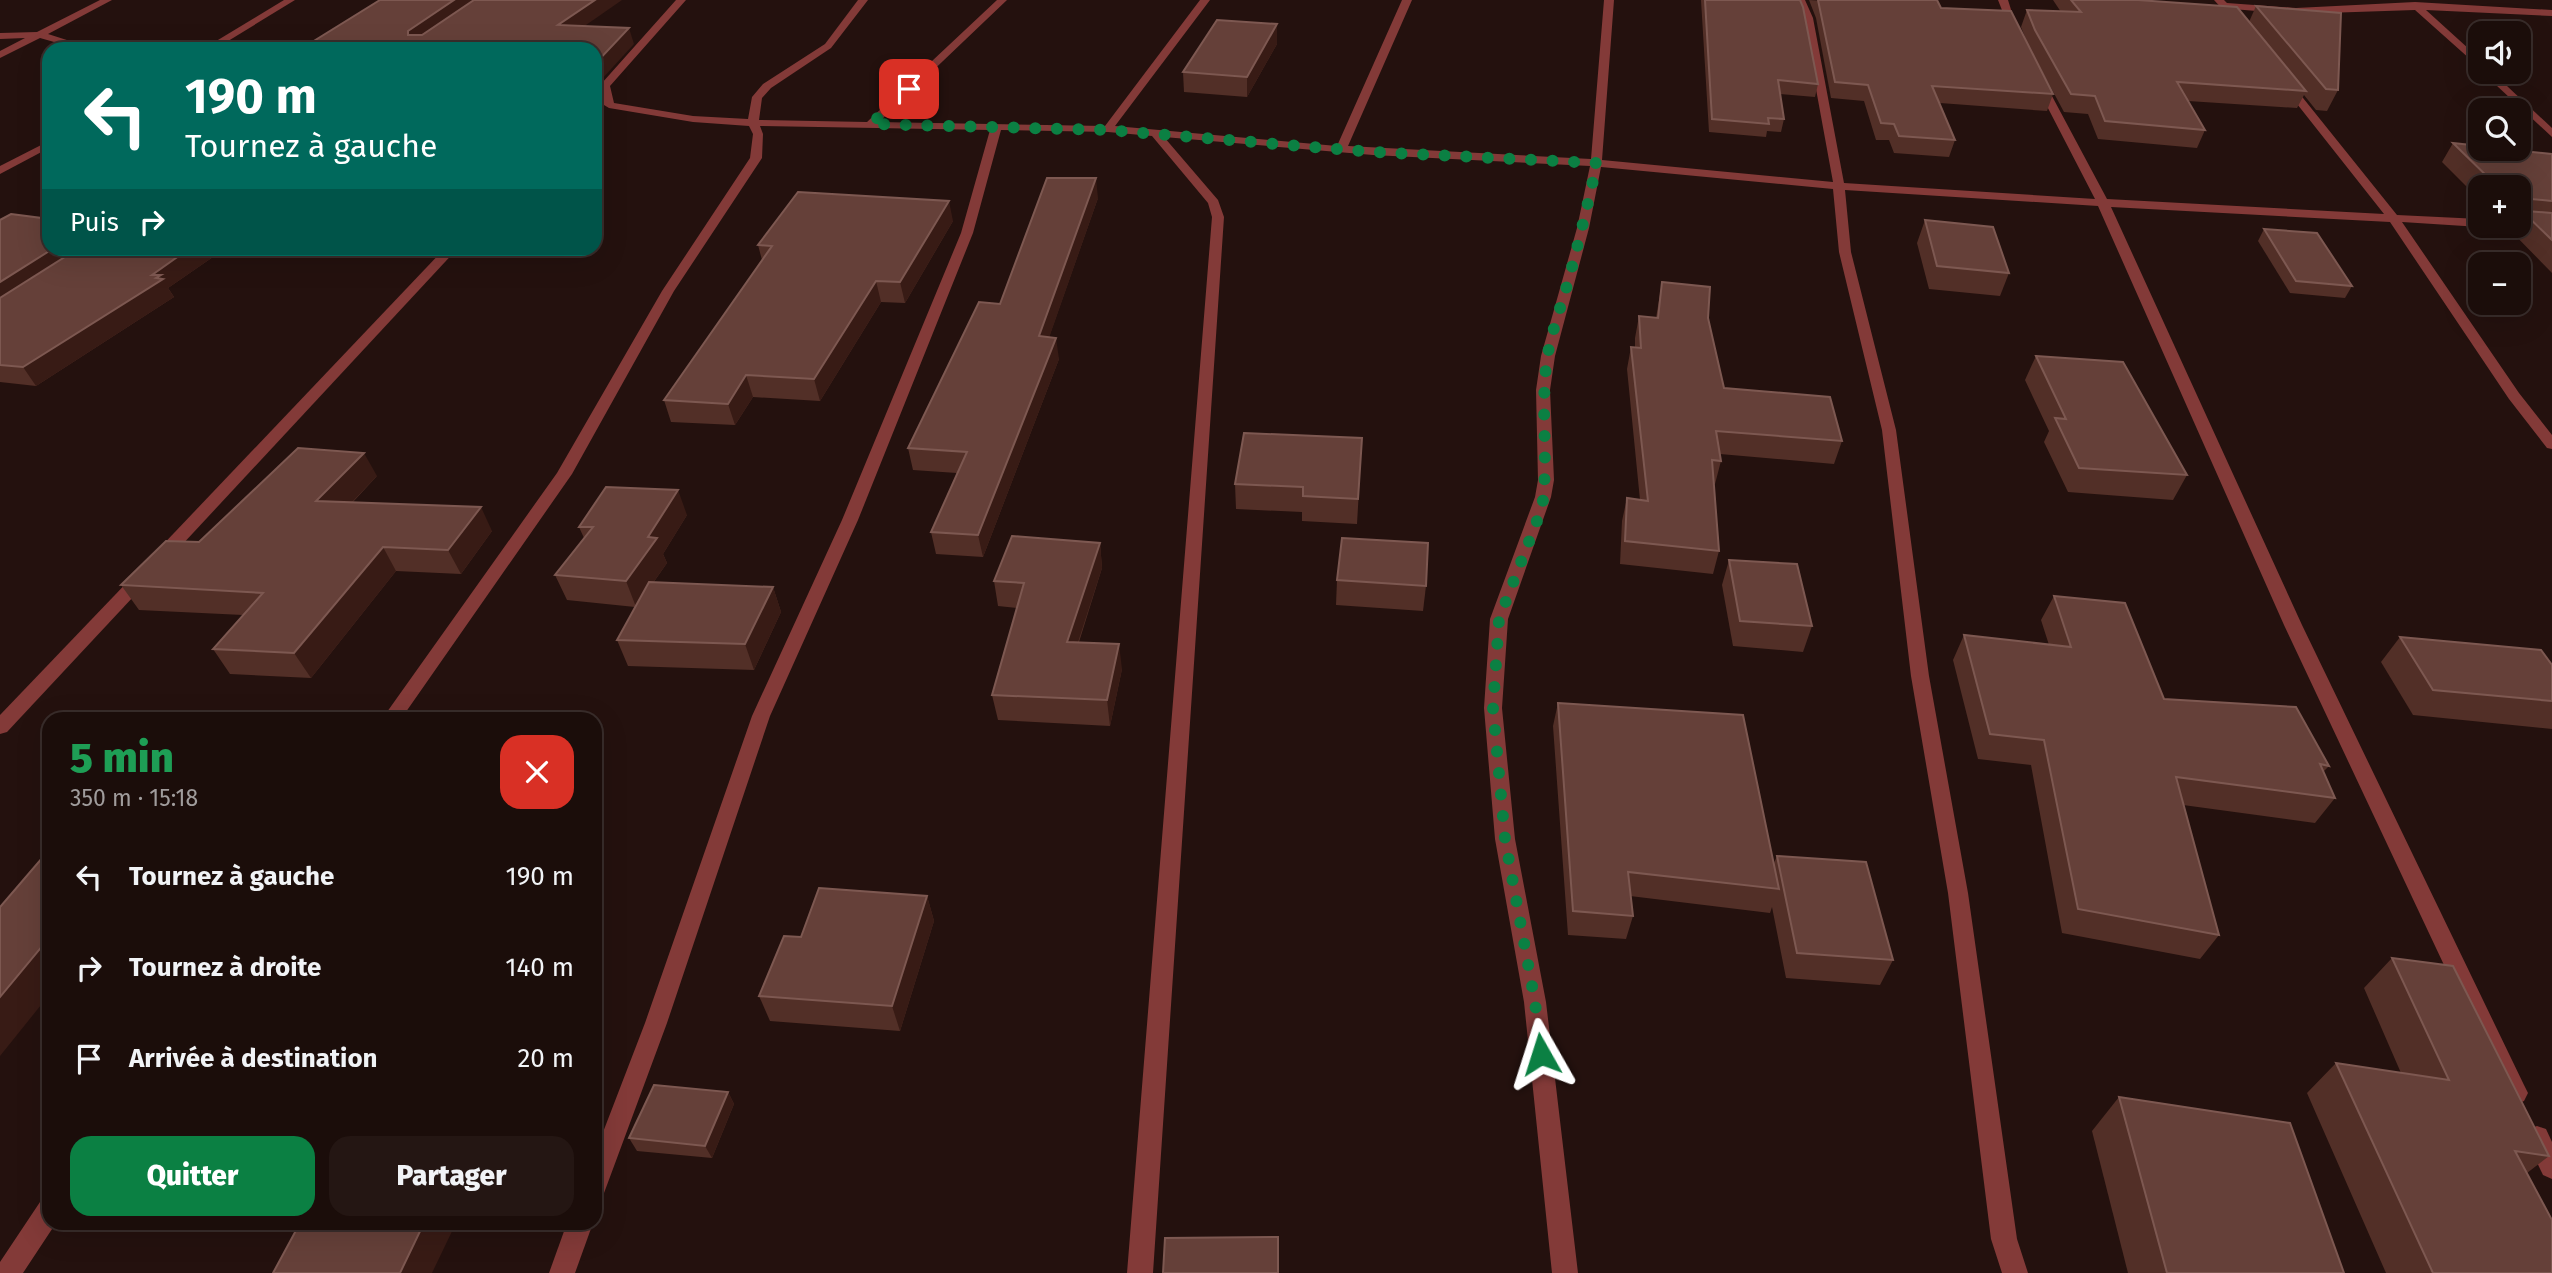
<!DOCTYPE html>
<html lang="fr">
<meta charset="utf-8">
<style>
body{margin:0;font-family:"Fira Sans",sans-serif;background:#241613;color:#f1f3f6;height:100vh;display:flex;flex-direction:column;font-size:26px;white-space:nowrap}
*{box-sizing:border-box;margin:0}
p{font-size:23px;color:#a09c9c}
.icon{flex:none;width:38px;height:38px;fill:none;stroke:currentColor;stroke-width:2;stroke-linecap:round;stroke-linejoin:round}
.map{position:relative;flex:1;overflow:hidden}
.details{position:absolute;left:42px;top:712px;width:560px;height:518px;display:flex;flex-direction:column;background:#1b0d0a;border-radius:21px;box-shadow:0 7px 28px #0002,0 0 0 2px #392d2b}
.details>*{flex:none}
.hud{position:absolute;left:42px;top:42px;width:560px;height:214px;border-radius:21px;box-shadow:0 7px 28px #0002,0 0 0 2px #392d2b;background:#00695c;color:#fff;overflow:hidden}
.tools{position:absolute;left:2468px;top:21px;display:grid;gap:14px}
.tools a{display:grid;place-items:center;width:63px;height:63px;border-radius:14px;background:#1b0d0a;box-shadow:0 7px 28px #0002,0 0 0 2px #392d2b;font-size:35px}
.pin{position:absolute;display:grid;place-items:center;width:60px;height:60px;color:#fff;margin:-30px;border-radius:14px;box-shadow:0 4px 10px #0006}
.me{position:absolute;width:77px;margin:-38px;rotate:354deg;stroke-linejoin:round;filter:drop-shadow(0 0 5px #0008)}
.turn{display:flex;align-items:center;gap:24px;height:147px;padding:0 28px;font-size:32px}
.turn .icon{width:91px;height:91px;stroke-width:2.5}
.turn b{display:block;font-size:49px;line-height:60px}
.then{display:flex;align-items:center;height:66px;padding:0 28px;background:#0003;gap:14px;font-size:26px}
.round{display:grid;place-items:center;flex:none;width:74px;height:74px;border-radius:21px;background:#241613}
.summary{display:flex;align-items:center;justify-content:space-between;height:119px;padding:0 28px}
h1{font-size:42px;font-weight:800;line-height:52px;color:#1e9e55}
.button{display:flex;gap:14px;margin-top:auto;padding:14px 28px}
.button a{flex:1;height:80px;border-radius:21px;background:#0b8043;color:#fff;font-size:28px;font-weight:800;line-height:80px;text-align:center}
.button a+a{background:#241613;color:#f1f3f6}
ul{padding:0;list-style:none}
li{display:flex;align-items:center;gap:21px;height:91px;padding:0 28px}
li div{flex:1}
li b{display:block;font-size:26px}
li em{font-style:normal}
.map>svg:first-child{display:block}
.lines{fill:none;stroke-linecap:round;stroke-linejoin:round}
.minor{fill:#833a38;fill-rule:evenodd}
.wall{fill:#522f27}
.shaded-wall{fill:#381b15}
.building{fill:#654039;stroke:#7d5851;stroke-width:2}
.route{stroke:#0b8043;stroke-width:12;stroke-dasharray:0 21.6}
</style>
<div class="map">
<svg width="2552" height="1273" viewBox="0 0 2552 1273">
<rect width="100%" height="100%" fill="#24110e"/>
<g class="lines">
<g class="minor">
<path d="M 100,0 L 112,0 L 48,34 L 95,49 L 79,49 L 40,38 L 0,58 L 0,51 L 25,38 L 0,39 L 0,33 L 37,32 Z"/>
<path d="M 284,0 L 295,0 L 215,49 L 203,49 Z"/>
<path d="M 676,0 L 686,0 L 610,86 L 614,103 L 693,116 L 748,119 L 752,97 L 763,84 L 825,44 L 858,0 L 868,0 L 831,48 L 771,88 L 762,98 L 759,120 L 867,122 L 997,0 L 1007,0 L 879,122 L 1105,126 L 1200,0 L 1210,0 L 1115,126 L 1337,146 L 1402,0 L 1412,0 L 1348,146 L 1591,159 L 1604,0 L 1614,0 L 1602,160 L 1833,182 L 1803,18 L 1795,0 L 1805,0 L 1813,18 L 1844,183 L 2095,199 L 2035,83 L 2040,80 L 2045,83 L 2107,199 L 2384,214 L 2282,85 L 2291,83 L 2397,215 L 2480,219 L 2480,226 L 2483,226 L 2480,227 L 2402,222 L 2519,393 L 2552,435 L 2552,449 L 2547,448 L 2509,399 L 2390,222 L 2111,207 L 2302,625 L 2524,1085 L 2528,1093 L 2524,1101 L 2516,1104 L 2508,1101 L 2284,625 L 2098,206 L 1845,190 L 1851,252 L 1896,430 L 1929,676 L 1968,893 L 2017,1239 L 2028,1273 L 2002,1273 L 1991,1239 L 1948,893 L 1911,676 L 1882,430 L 1839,252 L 1833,189 L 1601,167 L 1589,228 L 1555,356 L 1550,390 L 1554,480 L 1551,497 L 1508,619 L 1502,708 L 1515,839 L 1546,1002 L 1578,1273 L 1552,1273 L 1524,1002 L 1495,839 L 1484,708 L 1490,619 L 1535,497 L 1538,480 L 1536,390 L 1541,356 L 1577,228 L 1590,166 L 1373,155 L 1164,137 L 1218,200 L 1224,217 L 1153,1273 L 1127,1273 L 1212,217 L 1208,203 L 1152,136 L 1108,132 L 1001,130 L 973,233 L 858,520 L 770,716 L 667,1023 L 607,1185 L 604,1193 L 595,1197 L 595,1153 L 645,1023 L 752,716 L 842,520 L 961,233 L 990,130 L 760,126 L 763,134 L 762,158 L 674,291 L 572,474 L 401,719 L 382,719 L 557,473 L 662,291 L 750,158 L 753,134 L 749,126 L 693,122 L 609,108 L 604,105 L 602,96 L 595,98 L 595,83 L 602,83 Z"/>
<path d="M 1998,0 L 2008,0 L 2019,35 L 2011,33 Z"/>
<path d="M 2214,0 L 2224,0 L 2227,3 L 2296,8 L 2415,2 L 2552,10 L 2552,16 L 2426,10 L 2480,59 L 2480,68 L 2415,10 L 2296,14 L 2232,9 L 2244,24 L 2239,27 Z"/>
<path d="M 2482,72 L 2492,72 L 2552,128 L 2552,137 Z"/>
<path d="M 49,141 L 49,148 L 0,174 L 0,166 Z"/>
<path d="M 445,248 L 458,248 L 167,561 L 155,561 L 153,557 L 155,553 Z"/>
<path d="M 142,572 L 150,577 L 148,581 L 7,732 L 0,734 L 0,715 L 136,573 Z"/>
<path d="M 2537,1126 L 2546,1129 L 2552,1142 L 2552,1179 L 2543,1175 L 2525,1137 L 2528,1129 Z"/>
<path d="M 49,1199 L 49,1223 L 56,1223 L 23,1273 L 0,1273 L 0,1262 L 40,1202 Z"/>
<path d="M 567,1223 L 593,1223 L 575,1273 L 549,1273 Z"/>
</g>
</g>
<g class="wall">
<path d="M 1701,0 L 1800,0 L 1818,84 L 1815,97 L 1780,94 L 1784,119 L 1781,132 L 1767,131 L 1766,137 L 1709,132 Z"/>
<path d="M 1809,0 L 1941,8 L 2053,94 L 2047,111 L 1940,103 L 1955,140 L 1949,157 L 1894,153 L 1889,140 L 1876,140 L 1864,101 L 1831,98 L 1816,18 Z"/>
<path d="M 2053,0 L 2138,0 L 2249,22 L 2256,6 L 2338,90 L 2327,111 L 2316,110 L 2304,95 L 2297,108 L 2188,101 L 2205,130 L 2197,148 L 2098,139 L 2088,114 L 2064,112 L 2029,47 L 2021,27 L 2027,10 L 2061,12 Z"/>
<path d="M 1277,24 L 1277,44 L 1247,97 L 1184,92 L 1183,72 Z"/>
<path d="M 2453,143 L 2552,154 L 2552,273 L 2506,226 L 2518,226 L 2518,187 L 2480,187 L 2480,200 L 2442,162 Z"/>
<path d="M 1098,198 L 1049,337 L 1059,359 L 983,557 L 936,554 L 931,532 L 957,473 L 913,470 L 908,448 L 1000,304 Z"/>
<path d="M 0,220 L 49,248 L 226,248 L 168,288 L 174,297 L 36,386 L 0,382 Z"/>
<path d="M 1925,220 L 2009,273 L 2000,296 L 1929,289 L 1917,243 Z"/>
<path d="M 953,221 L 905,303 L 881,302 L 820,401 L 753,397 L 735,425 L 671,422 L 664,400 L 762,260 L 758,245 Z"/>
<path d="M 2264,229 L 2352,286 L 2345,298 L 2290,293 L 2258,241 Z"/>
<path d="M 1662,282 L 1708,318 L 1724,388 L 1842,441 L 1834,464 L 1720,454 L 1721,461 L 1715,484 L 1714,484 L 1719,551 L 1713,574 L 1620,564 L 1622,521 L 1627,498 L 1640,500 L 1627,369 L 1631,347 L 1635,348 L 1635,338 L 1639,316 L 1656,318 Z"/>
<path d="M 2036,356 L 2187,475 L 2173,500 L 2068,492 L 2044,442 L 2049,431 L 2025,380 Z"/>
<path d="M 1362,438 L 1357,524 L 1302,521 L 1302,512 L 1236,509 L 1235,484 Z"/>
<path d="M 377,476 L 352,503 L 492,531 L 461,574 L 396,571 L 311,678 L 230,674 L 213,649 L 243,615 L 139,610 L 121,585 L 199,542 Z"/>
<path d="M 687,515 L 663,554 L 667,563 L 653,583 L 773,587 L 781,612 L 754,670 L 628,666 L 617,640 L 635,607 L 567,600 L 555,575 L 584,538 L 579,527 Z"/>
<path d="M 1100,543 L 1102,568 L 1079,642 L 1122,669 L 1110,726 L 998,720 L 992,695 L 1017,608 L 998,606 L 994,581 Z"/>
<path d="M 1729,560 L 1812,626 L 1803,652 L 1733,646 L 1722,585 Z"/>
<path d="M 1337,580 L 1426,586 L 1423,611 L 1336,605 Z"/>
<path d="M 2054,596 L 2164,699 L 2329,766 L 2323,772 L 2335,798 L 2315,823 L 2183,805 L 2219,935 L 2200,959 L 2062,933 L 2031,765 L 1978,759 L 1953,660 L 1964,635 L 2049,645 L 2041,620 Z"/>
<path d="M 2400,637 L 2552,665 L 2552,729 L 2413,715 L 2381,662 Z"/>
<path d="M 1558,703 L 1774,863 L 1777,856 L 1893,960 L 1880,985 L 1786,978 L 1772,907 L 1770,913 L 1630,896 L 1633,916 L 1626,939 L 1568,935 L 1553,726 Z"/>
<path d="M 927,896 L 934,921 L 900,1031 L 770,1021 L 759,996 L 801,937 Z"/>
<path d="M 2392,958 L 2549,1156 L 2527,1173 L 2552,1273 L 2386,1273 L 2307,1093 L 2336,1063 L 2401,1073 L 2364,988 Z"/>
<path d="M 728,1092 L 734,1104 L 712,1158 L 637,1151 L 629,1138 Z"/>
<path d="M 2119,1097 L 2344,1273 L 2128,1273 L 2092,1131 Z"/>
</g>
<g class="shaded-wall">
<path d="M 454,0 L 481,0 L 414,47 L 408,35 L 408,31 Z"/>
<path d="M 595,0 L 622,0 L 563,41 L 558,25 Z"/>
<path d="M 1277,24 L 1277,44 L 1247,97 L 1247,77 Z"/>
<path d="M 629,28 L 634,44 L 601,80 L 595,81 L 595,64 Z"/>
<path d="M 1096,178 L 1098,198 L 1042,358 L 1039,336 Z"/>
<path d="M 949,201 L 953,221 L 905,303 L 900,282 Z"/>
<path d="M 54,248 L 92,248 L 0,308 L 0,282 Z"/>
<path d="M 190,248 L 226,248 L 168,288 L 174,297 L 36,386 L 23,367 L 152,275 Z"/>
<path d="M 876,281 L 881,302 L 820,401 L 814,379 Z"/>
<path d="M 1056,338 L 1059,359 L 983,557 L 978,535 Z"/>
<path d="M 746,375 L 753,397 L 735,425 L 728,404 Z"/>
<path d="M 364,453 L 377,476 L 330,525 L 316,501 Z"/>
<path d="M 678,490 L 687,515 L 663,554 L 667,563 L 636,607 L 626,581 L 648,537 Z"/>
<path d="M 481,507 L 492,531 L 461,574 L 448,550 Z"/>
<path d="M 1100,543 L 1102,568 L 1070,667 L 1067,642 Z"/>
<path d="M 383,547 L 396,571 L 311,678 L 294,653 Z"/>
<path d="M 773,587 L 781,612 L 754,670 L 745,644 Z"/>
<path d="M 1119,644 L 1122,669 L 1110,726 L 1107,700 Z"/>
<path d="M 927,896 L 934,921 L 900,1031 L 892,1006 Z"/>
<path d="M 49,938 L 49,995 L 0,1056 L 0,997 Z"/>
<path d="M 728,1092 L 734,1104 L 712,1158 L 705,1146 Z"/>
<path d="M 424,1223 L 456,1223 L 432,1273 L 400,1273 Z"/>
</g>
<g class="building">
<path d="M 380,0 L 454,0 L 408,31 L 408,35 L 422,35 L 474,0 L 595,0 L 558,25 L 629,28 L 595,64 L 595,49 L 301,49 Z"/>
<path d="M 1705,0 L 1800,0 L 1803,7 L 1818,84 L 1778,80 L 1784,119 L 1768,118 L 1769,124 L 1712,119 Z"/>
<path d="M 1818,0 L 1937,0 L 1941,8 L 2011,11 L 2053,94 L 1932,86 L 1955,140 L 1899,136 L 1894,124 L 1881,123 L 1868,85 L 1835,82 Z"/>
<path d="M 2071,0 L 2138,0 L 2237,7 L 2306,91 L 2177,82 L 2205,130 L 2105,121 L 2095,96 L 2071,94 L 2035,30 L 2027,10 L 2081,12 Z"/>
<path d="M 2256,6 L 2341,13 L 2338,90 L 2326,89 Z"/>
<path d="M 1217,20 L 1277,24 L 1247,77 L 1183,72 Z"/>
<path d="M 2453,143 L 2480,146 L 2480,149 L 2503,149 L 2552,154 L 2552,201 L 2531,199 L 2523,206 L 2526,211 L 2552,213 L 2552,240 L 2518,207 L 2518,187 L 2498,187 Z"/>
<path d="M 1047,178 L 1096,178 L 1039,336 L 1056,338 L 978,535 L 931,532 L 967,452 L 908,448 L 979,302 L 1000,304 Z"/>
<path d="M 798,192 L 949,201 L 900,282 L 876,281 L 814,379 L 746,375 L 728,404 L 664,400 L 772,246 L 758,245 Z"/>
<path d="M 11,214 L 49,219 L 49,248 L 54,248 L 0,282 L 0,220 Z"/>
<path d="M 1925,220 L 1993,227 L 2009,273 L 1937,266 Z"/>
<path d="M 2264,229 L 2317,233 L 2352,286 L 2296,281 Z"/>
<path d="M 79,248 L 190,248 L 152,275 L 161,275 L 156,278 L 163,279 L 23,367 L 0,365 L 0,298 Z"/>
<path d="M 1662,282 L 1710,287 L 1708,318 L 1724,388 L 1830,397 L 1842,441 L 1716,431 L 1721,461 L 1712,460 L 1719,551 L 1625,541 L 1627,498 L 1648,501 L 1631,347 L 1641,348 L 1639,316 L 1658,318 Z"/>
<path d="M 2036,356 L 2123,362 L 2187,475 L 2079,468 L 2055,418 L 2066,419 Z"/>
<path d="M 1244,433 L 1362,438 L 1358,499 L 1303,496 L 1303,487 L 1235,484 Z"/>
<path d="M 298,448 L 364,453 L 316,501 L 481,507 L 448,550 L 383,547 L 294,653 L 213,649 L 263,593 L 121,585 L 166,541 L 199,542 Z"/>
<path d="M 606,487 L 678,490 L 648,537 L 657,538 L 626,581 L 555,575 L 593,527 L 579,527 Z"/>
<path d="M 1012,536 L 1100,543 L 1067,642 L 1119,644 L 1107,700 L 992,695 L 1024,583 L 994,581 Z"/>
<path d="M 1342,538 L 1428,543 L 1426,586 L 1337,580 Z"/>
<path d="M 1729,560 L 1797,564 L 1812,626 L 1740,621 Z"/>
<path d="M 649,582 L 773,587 L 745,644 L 617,640 Z"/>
<path d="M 2054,596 L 2125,603 L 2164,699 L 2296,707 L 2329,766 L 2320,764 L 2335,798 L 2176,777 L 2219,935 L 2078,909 L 2044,740 L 1990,734 L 1964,635 L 2071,647 Z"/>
<path d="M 2400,637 L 2541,650 L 2552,665 L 2552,701 L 2433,690 Z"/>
<path d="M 1558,703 L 1743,715 L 1779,889 L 1628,872 L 1633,916 L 1573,911 Z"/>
<path d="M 49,850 L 49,938 L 0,997 L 0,907 Z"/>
<path d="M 1777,856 L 1866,862 L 1893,960 L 1797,953 Z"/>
<path d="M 819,888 L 927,896 L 892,1006 L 759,996 L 784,936 L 801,937 Z"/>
<path d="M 2392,958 L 2453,966 L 2549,1156 L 2515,1151 L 2552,1220 L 2552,1273 L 2433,1273 L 2336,1063 L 2449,1080 Z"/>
<path d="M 654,1085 L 728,1092 L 705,1146 L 629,1138 Z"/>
<path d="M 2119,1097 L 2290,1123 L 2344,1273 L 2167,1273 Z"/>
<path d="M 300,1223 L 424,1223 L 400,1273 L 273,1273 Z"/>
<path d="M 1278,1237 L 1278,1273 L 1163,1273 L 1165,1238 Z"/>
</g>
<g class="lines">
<path class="route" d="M 909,89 L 871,124 L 1108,130 L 1373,152 L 1597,163 C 1588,203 1579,242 1568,282 C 1561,307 1551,333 1547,359 C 1540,409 1549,458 1542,508 L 1499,619 L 1493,708 L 1505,839 L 1535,1002 L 1541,1054"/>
</g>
</svg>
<div class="tools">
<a><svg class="icon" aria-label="sound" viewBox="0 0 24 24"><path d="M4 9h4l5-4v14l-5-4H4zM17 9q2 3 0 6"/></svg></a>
<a><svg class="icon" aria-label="search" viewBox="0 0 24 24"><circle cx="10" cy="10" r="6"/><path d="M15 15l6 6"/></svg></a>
<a>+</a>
<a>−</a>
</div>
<div class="pin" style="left:909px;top:89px;background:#d93025"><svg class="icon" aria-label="arrive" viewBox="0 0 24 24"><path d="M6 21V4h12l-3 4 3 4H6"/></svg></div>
<svg class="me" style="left:1541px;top:1054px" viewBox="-20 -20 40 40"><path d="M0-17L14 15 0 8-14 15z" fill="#0b8043" stroke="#fff" stroke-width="4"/></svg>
<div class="hud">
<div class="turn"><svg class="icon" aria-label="left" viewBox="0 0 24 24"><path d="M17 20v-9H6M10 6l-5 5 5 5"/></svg><div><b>190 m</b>Tournez à gauche</div></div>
<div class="then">Puis<svg class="icon" aria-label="right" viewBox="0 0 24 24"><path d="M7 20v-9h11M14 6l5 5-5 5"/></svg></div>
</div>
<section class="details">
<div class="summary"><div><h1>5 min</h1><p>350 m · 15:18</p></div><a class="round" style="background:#d93025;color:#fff"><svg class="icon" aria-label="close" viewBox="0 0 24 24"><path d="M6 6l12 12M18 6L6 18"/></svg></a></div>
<ul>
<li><svg class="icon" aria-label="left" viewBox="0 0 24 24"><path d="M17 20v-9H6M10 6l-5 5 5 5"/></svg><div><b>Tournez à gauche</b></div><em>190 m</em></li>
<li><svg class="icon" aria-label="right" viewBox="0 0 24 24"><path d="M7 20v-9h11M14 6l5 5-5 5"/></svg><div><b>Tournez à droite</b></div><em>140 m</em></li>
<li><svg class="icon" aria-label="arrive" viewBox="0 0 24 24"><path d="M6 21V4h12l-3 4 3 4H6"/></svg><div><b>Arrivée à destination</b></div><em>20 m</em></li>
</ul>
<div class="button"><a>Quitter</a><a>Partager</a></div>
</section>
</div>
